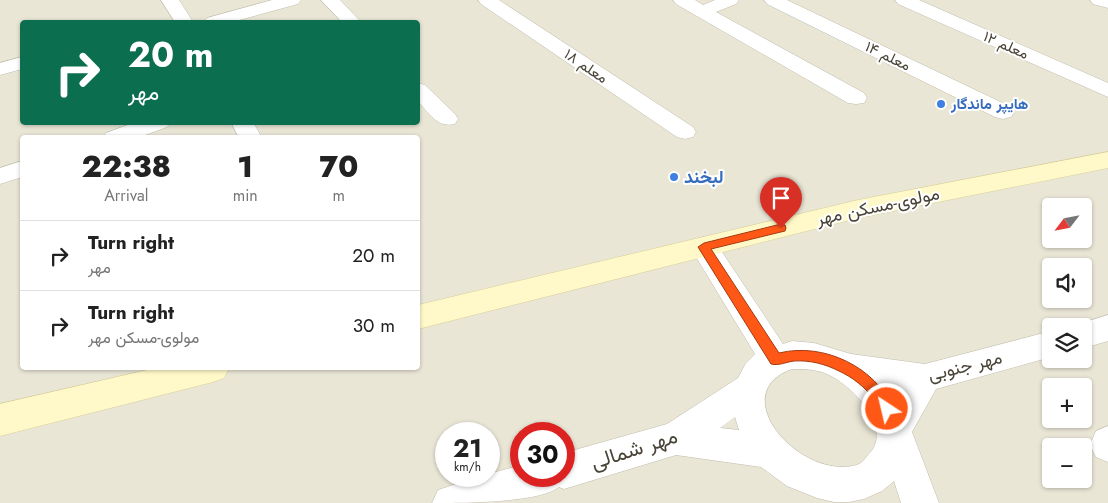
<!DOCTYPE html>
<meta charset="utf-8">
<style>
body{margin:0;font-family:Jost,Vazirmatn,sans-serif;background:#f2f2f2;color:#222;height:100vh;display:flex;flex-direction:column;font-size:19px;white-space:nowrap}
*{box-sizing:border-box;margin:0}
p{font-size:16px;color:#767676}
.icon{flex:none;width:28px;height:28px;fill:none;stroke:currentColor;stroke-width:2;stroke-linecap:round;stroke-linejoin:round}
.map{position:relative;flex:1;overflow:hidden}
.sheet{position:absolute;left:20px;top:135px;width:400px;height:235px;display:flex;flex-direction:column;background:#fff;border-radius:5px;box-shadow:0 1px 4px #0004}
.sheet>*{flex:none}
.banner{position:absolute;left:20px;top:20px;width:400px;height:105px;border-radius:5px;box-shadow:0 1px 4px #0004;background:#0b6e4f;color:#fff;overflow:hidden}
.needle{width:32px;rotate:238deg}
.tools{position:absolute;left:1042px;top:198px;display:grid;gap:10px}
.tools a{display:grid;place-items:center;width:50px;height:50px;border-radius:5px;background:#fff;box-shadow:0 1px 4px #0004;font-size:25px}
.speed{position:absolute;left:435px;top:422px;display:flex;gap:10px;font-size:25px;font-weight:700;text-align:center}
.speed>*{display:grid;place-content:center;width:65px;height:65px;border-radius:50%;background:#fff;box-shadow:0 1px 4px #0004;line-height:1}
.speed small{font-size:12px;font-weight:400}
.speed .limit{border:8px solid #d22;background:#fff;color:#111}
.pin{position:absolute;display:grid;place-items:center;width:42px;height:42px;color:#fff;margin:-51px -21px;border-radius:50% 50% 50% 0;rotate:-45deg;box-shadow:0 0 5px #0007}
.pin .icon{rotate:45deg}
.me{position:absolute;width:55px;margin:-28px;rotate:325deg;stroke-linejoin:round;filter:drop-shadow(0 0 4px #0008)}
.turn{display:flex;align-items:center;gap:18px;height:105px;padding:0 25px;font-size:22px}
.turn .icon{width:65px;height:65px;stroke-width:2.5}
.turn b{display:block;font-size:35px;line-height:42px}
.eta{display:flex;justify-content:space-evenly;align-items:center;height:85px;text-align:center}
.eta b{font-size:30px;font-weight:800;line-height:35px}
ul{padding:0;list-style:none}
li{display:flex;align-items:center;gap:15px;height:70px;padding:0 25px;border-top:1px solid #e0e0e0}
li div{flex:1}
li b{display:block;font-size:19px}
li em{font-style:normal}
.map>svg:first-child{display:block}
.residential{fill:#e9e6d6;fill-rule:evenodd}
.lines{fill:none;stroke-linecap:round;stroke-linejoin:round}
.minor-casing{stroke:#c1bcab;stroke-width:1}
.secondary-casing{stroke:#d7ce97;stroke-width:1}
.minor{fill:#fff;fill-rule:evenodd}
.secondary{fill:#fff9c9;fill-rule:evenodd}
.route{fill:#ff5816;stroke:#a6390e}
.shop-dot{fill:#3f7fe0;stroke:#fff;stroke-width:2}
.labels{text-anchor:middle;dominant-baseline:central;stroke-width:4;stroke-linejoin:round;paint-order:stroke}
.far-street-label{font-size:15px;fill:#494437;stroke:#fff}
.far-shop-label{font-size:15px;font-weight:bold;fill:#366cbe;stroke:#fff;text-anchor:start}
.shop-label{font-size:18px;font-weight:bold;fill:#366cbe;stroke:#fff;text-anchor:start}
.street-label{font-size:18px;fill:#494437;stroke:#fff}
.near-street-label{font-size:21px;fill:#494437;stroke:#fff}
</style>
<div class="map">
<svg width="1108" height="503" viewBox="0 0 1108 503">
<rect width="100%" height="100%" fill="#f5f3e9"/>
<path class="residential" d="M 0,0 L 1108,0 L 1108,503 L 0,503 ZM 22,22 L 418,22 L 418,122 L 22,122 ZM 22,138 L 418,138 L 418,368 L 22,368 ZM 1051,206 L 1084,206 L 1084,239 L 1051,239 ZM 1051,266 L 1084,266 L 1084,299 L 1051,299 ZM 1051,326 L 1084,326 L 1084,359 L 1051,359 ZM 1051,386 L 1084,386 L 1084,419 L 1051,419 ZM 446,434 L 489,434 L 489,476 L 446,476 ZM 521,434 L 564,434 L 564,476 L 521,476 ZM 1051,446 L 1084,446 L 1084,479 L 1051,479 Z"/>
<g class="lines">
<defs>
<g id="minor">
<path d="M 161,0 L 179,0 L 193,22 L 175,22 Z"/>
<path d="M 272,0 L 301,0 L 298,4 L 232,22 L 204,22 L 207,18 Z"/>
<path d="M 321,0 L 340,0 L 361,22 L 342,22 Z"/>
<path d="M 478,0 L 499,0 L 693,127 L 696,132 L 693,137 L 685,139 L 677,137 L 481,4 Z"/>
<path d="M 673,0 L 695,0 L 703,5 L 715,0 L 739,0 L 736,4 L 716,12 L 864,93 L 867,98 L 864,103 L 856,104 L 848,103 L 676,4 Z"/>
<path d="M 764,0 L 787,0 L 1011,107 L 1014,112 L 1011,117 L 1003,119 L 995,117 L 767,4 Z"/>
<path d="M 895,0 L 919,0 L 1108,83 L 1108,97 L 898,4 Z"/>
<path d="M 1090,0 L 1108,0 L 1108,8 L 1093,4 Z"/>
<path d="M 22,57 L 22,69 L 0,75 L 0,63 Z"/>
<path d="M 418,83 L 425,85 L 455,114 L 458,119 L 455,124 C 437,128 429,113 418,101 Z"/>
<path d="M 136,122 L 170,122 L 167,127 L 137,138 L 103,138 L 106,133 Z"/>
<path d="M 231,122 L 253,122 L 262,138 L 239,138 Z"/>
<path d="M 22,161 L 22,177 L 0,184 L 0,168 Z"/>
<path d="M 704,237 L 714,240 L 783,344 L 792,341 L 814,343 L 851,354 L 925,364 L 1051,331 L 1051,357 L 936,389 L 912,432 L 939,503 L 901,503 L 894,481 L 882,491 L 864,499 L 849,502 L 834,502 L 817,498 L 787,486 L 761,467 L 676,455 L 564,489 L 559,487 C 539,503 461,503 432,503 L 438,490 L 480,476 L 489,476 L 489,474 L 521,465 L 521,476 L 564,476 L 564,453 L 667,424 L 738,378 L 746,363 L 755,354 L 690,247 L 694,240 ZM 792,369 C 804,369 818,369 829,375 C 853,386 895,430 868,455 C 865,459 862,463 857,465 C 800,481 723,393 792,369 ZM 892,388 L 900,389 L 896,395 ZM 735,417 L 739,430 L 720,428 Z"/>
<path d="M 1108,315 L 1108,341 L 1084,348 L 1084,326 L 1073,326 Z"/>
<path d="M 1108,426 L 1108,462 L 1096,457 L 1090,445 L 1096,431 Z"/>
</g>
<g id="secondary">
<path d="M 1108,152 L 1108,168 L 858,218 L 418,329 L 418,305 L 858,200 Z"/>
<path d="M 156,368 L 229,368 L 224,378 L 213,382 L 0,436 L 0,404 Z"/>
</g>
</defs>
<use href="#minor" class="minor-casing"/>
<use href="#secondary" class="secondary-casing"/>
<use href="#minor" class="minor"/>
<use href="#secondary" class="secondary"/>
</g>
<path class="route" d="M 781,224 L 785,225 L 786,228 L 785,231 L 711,249 L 779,353 C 824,342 875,367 894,409 L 892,414 L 887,416 C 879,413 878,405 873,398 C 865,387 852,377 839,371 C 825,364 810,360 794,361 C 786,362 779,366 771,364 L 698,247 L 704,243 Z"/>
<g class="shop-dot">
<circle cx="941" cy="104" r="5"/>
<circle cx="674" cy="177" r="5"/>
</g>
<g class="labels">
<g class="far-street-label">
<text transform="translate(1006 45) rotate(24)">معلم ۱۲</text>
<text transform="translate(888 56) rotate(26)">معلم ۱۴</text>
<text transform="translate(586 66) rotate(34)">معلم ۱۸</text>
</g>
<g class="far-shop-label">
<text x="951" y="104">هایپر ماندگار</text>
</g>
<g class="shop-label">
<text x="684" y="177">لبخند</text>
</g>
<g class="street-label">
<text transform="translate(878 206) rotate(-12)">مولوی-مسکن مهر</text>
<text transform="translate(965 366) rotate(-14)">مهر جنوبی</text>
</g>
<g class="near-street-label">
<text transform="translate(634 449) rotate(-18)">مهر شمالی</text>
</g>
</g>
</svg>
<div class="tools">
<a><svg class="needle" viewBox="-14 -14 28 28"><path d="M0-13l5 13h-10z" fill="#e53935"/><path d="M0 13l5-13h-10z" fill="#767676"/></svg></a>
<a><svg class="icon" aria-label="sound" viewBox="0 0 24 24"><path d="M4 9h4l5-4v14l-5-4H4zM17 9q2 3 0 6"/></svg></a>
<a><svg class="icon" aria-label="layers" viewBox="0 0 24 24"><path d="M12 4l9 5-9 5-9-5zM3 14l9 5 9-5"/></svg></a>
<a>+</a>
<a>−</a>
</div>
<div class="speed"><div>21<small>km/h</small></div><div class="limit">30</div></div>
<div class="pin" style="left:781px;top:228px;background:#d93025"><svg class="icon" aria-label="arrive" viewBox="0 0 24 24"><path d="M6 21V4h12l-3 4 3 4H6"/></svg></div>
<svg class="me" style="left:887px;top:409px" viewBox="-20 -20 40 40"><circle r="17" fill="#ff5816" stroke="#fff" stroke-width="3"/><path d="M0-11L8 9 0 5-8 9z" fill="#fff"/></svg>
<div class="banner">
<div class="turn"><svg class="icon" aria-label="right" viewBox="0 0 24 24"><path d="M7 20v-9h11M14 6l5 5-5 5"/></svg><div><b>20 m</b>مهر</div></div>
</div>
<section class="sheet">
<div class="eta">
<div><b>22:38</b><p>Arrival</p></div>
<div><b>1</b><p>min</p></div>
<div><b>70</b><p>m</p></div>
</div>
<ul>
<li><svg class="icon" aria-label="right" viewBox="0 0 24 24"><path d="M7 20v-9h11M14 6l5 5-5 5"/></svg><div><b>Turn right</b><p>مهر</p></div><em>20 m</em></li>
<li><svg class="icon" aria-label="right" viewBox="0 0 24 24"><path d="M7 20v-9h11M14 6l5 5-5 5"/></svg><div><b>Turn right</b><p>مولوی-مسکن مهر</p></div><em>30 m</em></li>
</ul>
</section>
</div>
